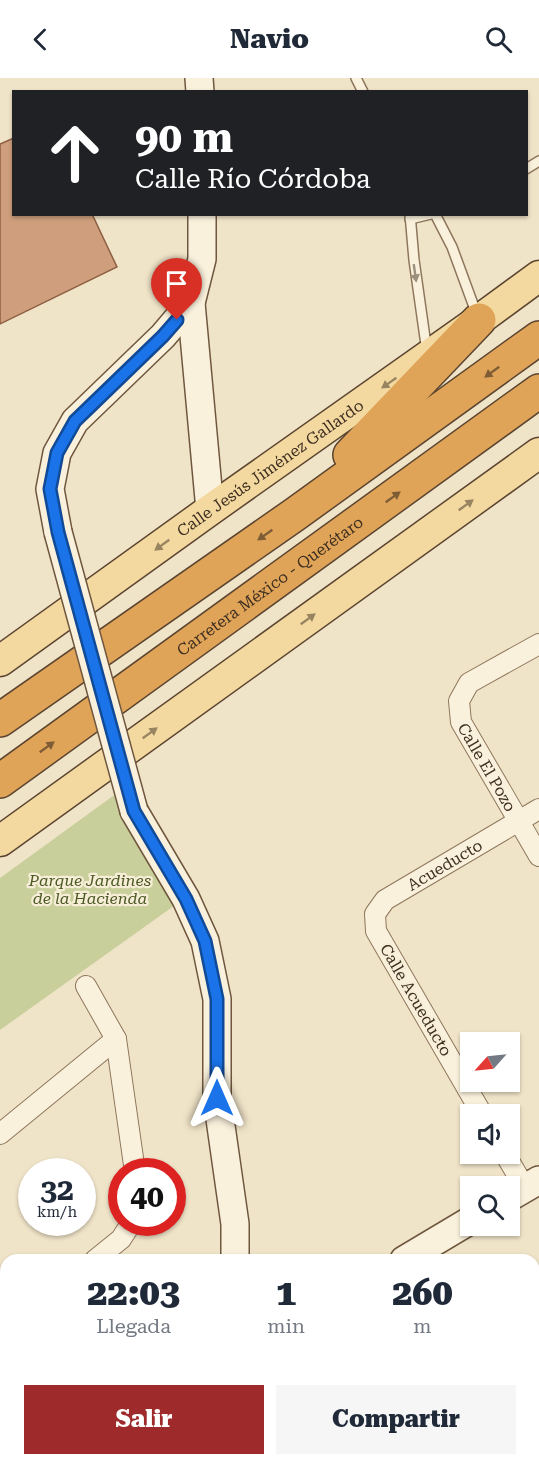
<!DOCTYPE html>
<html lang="es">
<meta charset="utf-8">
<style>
body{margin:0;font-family:"Roboto Serif",serif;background:#f6f6f7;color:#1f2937;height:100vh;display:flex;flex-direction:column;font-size:22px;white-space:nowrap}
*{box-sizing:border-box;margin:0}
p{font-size:20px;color:#747a83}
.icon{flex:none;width:33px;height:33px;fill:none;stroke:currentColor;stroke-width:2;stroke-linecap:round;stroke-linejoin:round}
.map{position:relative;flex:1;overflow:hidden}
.panel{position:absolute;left:0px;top:1176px;width:540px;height:212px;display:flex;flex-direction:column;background:#fff;border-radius:18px 18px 0 0;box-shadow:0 2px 4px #0004}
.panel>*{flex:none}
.banner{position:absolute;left:12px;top:12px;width:516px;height:126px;border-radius:0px;box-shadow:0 2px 4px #0004;background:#202124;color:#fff;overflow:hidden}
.needle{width:39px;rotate:243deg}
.tools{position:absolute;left:460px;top:954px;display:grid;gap:12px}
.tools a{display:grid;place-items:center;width:60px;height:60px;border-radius:0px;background:#fff;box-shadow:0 2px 4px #0004;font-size:30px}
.speed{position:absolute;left:18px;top:1080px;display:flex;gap:12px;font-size:30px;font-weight:700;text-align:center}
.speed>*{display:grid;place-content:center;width:78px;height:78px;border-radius:50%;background:#fff;box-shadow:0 2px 4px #0004;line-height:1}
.speed small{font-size:15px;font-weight:400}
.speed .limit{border:9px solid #d22;background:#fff;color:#111}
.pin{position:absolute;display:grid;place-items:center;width:51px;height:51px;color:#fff;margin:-62px -26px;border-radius:50% 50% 50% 0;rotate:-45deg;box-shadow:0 0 6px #0007}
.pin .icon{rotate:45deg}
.me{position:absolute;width:66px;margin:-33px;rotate:0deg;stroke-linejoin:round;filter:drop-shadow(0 0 4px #0008)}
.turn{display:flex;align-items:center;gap:21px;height:126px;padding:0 24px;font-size:27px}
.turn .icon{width:78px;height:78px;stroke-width:2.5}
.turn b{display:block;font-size:42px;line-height:51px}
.eta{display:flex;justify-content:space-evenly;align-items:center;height:102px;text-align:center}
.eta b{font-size:36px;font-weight:800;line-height:42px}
.primary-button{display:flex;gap:12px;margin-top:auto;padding:12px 24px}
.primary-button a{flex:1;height:69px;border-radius:0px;background:#9e2a2b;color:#fff;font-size:24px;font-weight:800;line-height:69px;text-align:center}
.primary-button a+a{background:#f6f6f7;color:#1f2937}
header{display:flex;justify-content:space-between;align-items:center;height:78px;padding:0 24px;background:#fff;font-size:27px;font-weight:800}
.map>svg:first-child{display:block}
.green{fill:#c9cf9b}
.building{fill:#cf9f7d;stroke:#8d5f41;stroke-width:1.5}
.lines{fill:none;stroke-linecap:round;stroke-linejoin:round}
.lane-casing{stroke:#8d765c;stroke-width:12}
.street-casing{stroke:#8d765c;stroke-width:22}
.secondary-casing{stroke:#6f573f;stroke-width:30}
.primary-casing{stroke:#5b4430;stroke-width:33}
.highway-casing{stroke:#5b4430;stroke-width:36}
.lane{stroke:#faf1dc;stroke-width:9}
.street{stroke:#faf1dc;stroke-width:20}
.secondary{stroke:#faf1dc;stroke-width:27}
.primary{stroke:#f3d9a0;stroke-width:30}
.highway{stroke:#e0a458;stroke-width:33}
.secondary-bridge-casing{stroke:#6f573f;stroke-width:30;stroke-linecap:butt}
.secondary-bridge{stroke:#faf1dc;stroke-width:27}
.oneway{fill:#9c907e}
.oneway2{fill:#7e5d36}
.oneway3{fill:#988460}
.route-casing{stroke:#114b97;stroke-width:15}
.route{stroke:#1a73e8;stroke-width:10}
.labels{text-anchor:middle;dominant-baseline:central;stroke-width:4.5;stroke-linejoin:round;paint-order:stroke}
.street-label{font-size:16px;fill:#3d2e20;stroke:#f7eed8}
.park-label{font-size:16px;font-style:italic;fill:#4d5a26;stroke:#f7eed8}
</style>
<header><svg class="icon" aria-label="back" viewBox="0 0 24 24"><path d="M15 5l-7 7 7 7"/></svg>Navio<svg class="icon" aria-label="search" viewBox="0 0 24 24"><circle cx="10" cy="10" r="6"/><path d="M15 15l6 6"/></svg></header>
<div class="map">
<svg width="539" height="1387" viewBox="0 0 539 1387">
<rect width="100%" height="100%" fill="#f0e4c8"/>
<path class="green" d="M 124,710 L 185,820 L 0,952 L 0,800 Z"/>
<path class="building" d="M 14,60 L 14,136 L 92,136 L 117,189 L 0,246 L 0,66 Z"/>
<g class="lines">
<defs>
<g id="lane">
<path d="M 356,0 L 363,14"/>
<path d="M 526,91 L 539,83"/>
<path d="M 410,136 L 414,182 L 427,274"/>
<path d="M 435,136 L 452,169 L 477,237"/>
<path d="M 410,141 L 431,136"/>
</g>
<g id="street">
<path id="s1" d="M 539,566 L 469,605 L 459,623 L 461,644 L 539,778"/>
<path d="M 86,908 L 116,961 L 135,1094"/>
<path id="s2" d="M 482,1036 L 376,853 L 375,836 L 385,822 L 539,731"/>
<path d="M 0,1056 L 116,961"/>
<path d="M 505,1076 L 525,1110"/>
<path d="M 95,1182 L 121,1161 L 132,1144"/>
<path d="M 0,1261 L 6,1256"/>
</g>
<g id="secondary">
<path d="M 199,0 L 200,14"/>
<path d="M 191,225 L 210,432"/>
<path d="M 58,454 L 50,411 L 57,375 L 75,343 L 163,258 L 191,225 L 202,181 L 202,136"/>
<path d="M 134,733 L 186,821 L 205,863 L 217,921 L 217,1020 L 235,1146 L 235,1182"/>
<path d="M 510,1119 L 539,1102"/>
<path d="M 404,1182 L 471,1142"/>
<path d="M 236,1382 L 236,1387"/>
<path d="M 122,1387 L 128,1382"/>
</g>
<g id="primary">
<path id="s3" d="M 0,583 L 210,432 L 479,242 L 539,198"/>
<path d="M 0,763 L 539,375"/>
</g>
<g id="highway">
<path d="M 350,377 L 479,242"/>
<path d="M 0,642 L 294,437 L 539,260"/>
<path id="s4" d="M 0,703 L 539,313"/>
</g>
</defs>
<use href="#lane" class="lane-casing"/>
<use href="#street" class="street-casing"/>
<use href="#secondary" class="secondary-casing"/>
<use href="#primary" class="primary-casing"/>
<use href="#highway" class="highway-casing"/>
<use href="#lane" class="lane"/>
<use href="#street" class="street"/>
<use href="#secondary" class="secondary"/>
<use href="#primary" class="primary"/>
<use href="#highway" class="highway"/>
<defs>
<path id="secondary-bridge" d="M 58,454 L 134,733"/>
</defs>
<use href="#secondary-bridge" class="secondary-bridge-casing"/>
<use href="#secondary-bridge" class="secondary-bridge"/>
</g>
<defs><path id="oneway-solid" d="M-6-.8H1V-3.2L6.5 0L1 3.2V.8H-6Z" transform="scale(1.5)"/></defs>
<use class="oneway" href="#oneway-solid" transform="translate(415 195) rotate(82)"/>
<g class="oneway2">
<use href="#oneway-solid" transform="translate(492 294) rotate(144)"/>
<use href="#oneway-solid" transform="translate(393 419) rotate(-36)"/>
<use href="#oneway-solid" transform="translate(265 457) rotate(145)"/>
<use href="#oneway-solid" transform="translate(47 669) rotate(-36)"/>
</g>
<g class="oneway3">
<use href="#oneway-solid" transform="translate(389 305) rotate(145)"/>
<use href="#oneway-solid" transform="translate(466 427) rotate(-36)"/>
<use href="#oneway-solid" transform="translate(162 467) rotate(144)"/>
<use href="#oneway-solid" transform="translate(308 541) rotate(-36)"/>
<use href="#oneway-solid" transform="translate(150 655) rotate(-36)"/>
</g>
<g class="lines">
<defs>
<path id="route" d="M 177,242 L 163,258 L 75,343 L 57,375 L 50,411 L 58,454 L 134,733 L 186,821 L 205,863 L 217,921 L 217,1020"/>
</defs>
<use href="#route" class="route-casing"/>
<use href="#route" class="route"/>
</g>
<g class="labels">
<g class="street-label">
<text stroke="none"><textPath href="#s3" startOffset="332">Calle Jesús Jiménez Gallardo</textPath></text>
<text stroke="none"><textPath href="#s4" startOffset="333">Carretera México - Querétaro</textPath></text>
<text stroke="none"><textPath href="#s1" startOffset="174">Calle El Pozo</textPath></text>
<text stroke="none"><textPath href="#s2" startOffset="315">Acueducto</textPath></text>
<text transform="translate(416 922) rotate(60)">Calle Acueducto</text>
</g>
<g class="park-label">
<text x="90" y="802">Parque Jardines<tspan x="90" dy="18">de la Hacienda</tspan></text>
</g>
</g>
</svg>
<div class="tools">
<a><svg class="needle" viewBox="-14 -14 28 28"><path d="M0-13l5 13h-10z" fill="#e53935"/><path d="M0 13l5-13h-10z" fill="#747a83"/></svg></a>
<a><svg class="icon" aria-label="sound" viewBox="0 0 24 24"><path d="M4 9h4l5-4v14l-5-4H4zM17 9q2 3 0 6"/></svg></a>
<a><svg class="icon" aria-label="search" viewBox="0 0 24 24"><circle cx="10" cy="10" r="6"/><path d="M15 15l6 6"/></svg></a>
</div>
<div class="speed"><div>32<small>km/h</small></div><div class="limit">40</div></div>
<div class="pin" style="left:177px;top:242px;background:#d93025"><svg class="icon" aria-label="arrive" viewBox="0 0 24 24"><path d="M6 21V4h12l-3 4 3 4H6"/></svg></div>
<svg class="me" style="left:217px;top:1020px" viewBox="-20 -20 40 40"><path d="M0-17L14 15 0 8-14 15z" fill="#1a73e8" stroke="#fff" stroke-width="4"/></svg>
<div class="banner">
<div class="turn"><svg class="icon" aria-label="ahead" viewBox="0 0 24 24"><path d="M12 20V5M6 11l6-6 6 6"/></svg><div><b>90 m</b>Calle Río Córdoba</div></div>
</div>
<section class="panel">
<div class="eta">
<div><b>22:03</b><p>Llegada</p></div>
<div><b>1</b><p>min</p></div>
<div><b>260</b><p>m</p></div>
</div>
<div class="primary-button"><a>Salir</a><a>Compartir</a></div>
</section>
</div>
